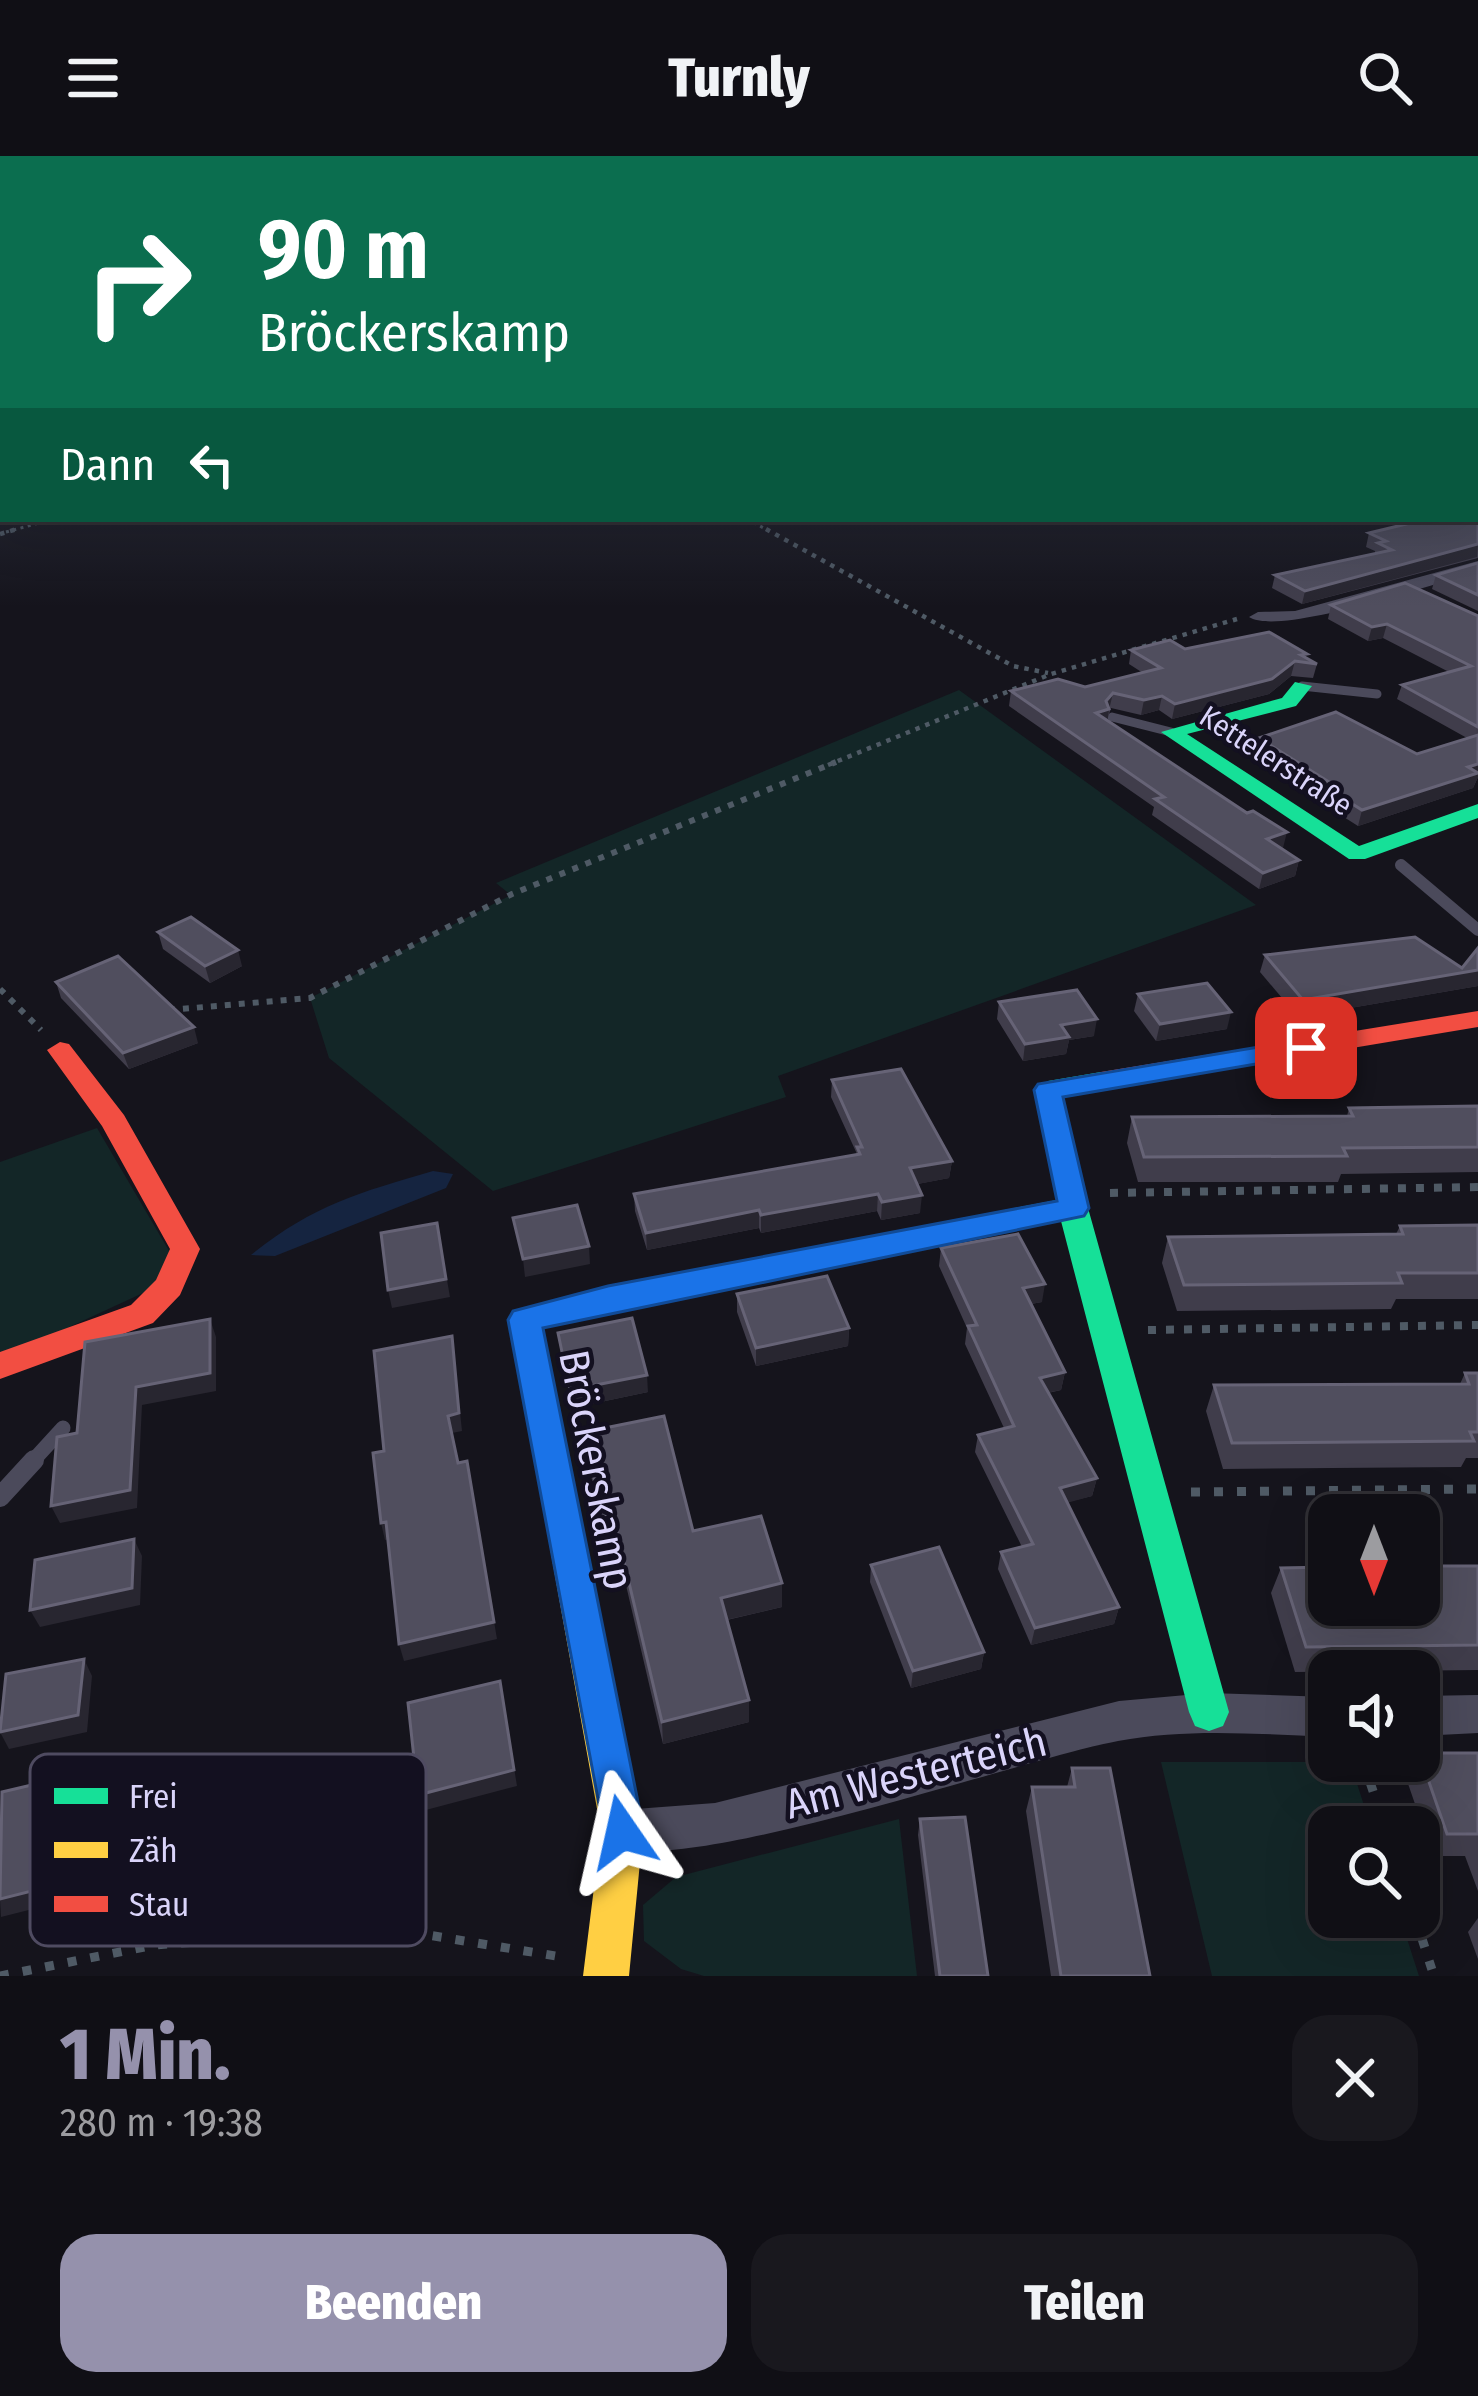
<!DOCTYPE html>
<html lang="de">
<meta charset="utf-8">
<style>
body{margin:0;font-family:"Fira Sans Condensed",sans-serif;background:#19181e;color:#f1f3f6;height:100vh;display:flex;flex-direction:column;font-size:45px;white-space:nowrap}
*{box-sizing:border-box;margin:0}
p{font-size:39px;color:#9c9ca0}
.icon{flex:none;width:66px;height:66px;fill:none;stroke:currentColor;stroke-width:2;stroke-linecap:round;stroke-linejoin:round}
.map{position:relative;height:1820px;overflow:hidden}
.drawer{display:flex;flex-direction:column;background:#100f15;flex:1}
.drawer>*{flex:none}
.guide{position:absolute;left:0px;top:0px;width:1479px;height:366px;box-shadow:0 12px 48px #0002,0 0 0 3px #302f34;background:#0b6e4f;color:#fff;overflow:hidden}
.needle{width:78px;rotate:180deg}
.fabs{position:absolute;left:1308px;top:1338px;display:grid;gap:24px}
.fabs a{display:grid;place-items:center;width:132px;height:132px;border-radius:24px;background:#100f15;box-shadow:0 12px 48px #0002,0 0 0 3px #302f34;font-size:60px}
.pin{position:absolute;display:grid;place-items:center;width:102px;height:102px;color:#fff;margin:-51px;border-radius:24px;box-shadow:0 6px 18px #0006}
.me{position:absolute;width:132px;margin:-66px;rotate:349deg;stroke-linejoin:round;filter:drop-shadow(0 0 9px #0008)}
.turn{display:flex;align-items:center;gap:42px;height:252px;padding:0 60px;font-size:54px}
.turn .icon{width:156px;height:156px;stroke-width:2.5}
.turn b{display:block;font-size:84px;line-height:102px}
.then{display:flex;align-items:center;height:114px;padding:0 60px;background:#0003;gap:24px;font-size:45px}
.round{display:grid;place-items:center;flex:none;width:126px;height:126px;border-radius:36px;background:#19181e}
.headline{display:flex;align-items:center;justify-content:space-between;height:204px;padding:0 60px}
h1{font-size:72px;font-weight:800;line-height:90px;color:#9591ac}
.primary-button{display:flex;gap:24px;margin-top:auto;padding:24px 60px}
.primary-button a{flex:1;height:138px;border-radius:36px;background:#9591ac;color:#fff;font-size:48px;font-weight:800;line-height:138px;text-align:center}
.primary-button a+a{background:#19181e;color:#f1f3f6}
header{display:flex;justify-content:space-between;align-items:center;height:156px;padding:0 60px;background:#100f15;font-size:54px;font-weight:800}
.map>svg:first-child{display:block}
.green{fill:#132627}
.water{fill:#152440}
.lines{fill:none;stroke-linecap:round;stroke-linejoin:round}
.path-far4{stroke:#4f5a65;stroke-width:3;stroke-dasharray:3 4.5;stroke-linecap:butt}
.path-far3{stroke:#4f5a65;stroke-width:4.5;stroke-dasharray:4.5 6;stroke-linecap:butt}
.path-far2{stroke:#4f5a65;stroke-width:6;stroke-dasharray:6 8;stroke-linecap:butt}
.path-far1{stroke:#4f5a65;stroke-width:8;stroke-dasharray:8 10;stroke-linecap:butt}
.path{stroke:#4f5a65;stroke-width:9;stroke-dasharray:9 14;stroke-linecap:butt}
.lane-far3{stroke:#4b4a5b;stroke-width:9}
.lane-far2{stroke:#4b4a5b;stroke-width:12}
.lane-far1{stroke:#4b4a5b;stroke-width:15}
.lane{stroke:#4b4a5b;stroke-width:20}
.street{fill:#4b4a5b;fill-rule:evenodd}
.fast{fill:#16e098;fill-rule:evenodd}
.slow{fill:#ffcf43;fill-rule:evenodd}
.jam{fill:#f24e42;fill-rule:evenodd}
.wall{fill:#403d4b}
.shaded-wall{fill:#282630}
.building{fill:#504e5e;stroke:#666376;stroke-width:3}
.route{fill:#1a73e8;stroke:#114b97;stroke-width:3}
.labels{text-anchor:middle;dominant-baseline:central;stroke-width:9;stroke-linejoin:round;paint-order:stroke}
.far-street-label{font-size:30px;fill:#dad4fa;stroke:#131020}
.near-street-label{font-size:42px;fill:#dad4fa;stroke:#131020}
.key{fill:#131020;stroke:#4f4b61;stroke-width:3}
.key-label{font-size:33px;fill:#dad4fa}
</style>
<header><svg class="icon" aria-label="menu" viewBox="0 0 24 24"><path d="M4 6h16M4 12h16M4 18h16"/></svg>Turnly<svg class="icon" aria-label="search" viewBox="0 0 24 24"><circle cx="10" cy="10" r="6"/><path d="M15 15l6 6"/></svg></header>
<div class="map">
<svg width="1478" height="1820" viewBox="0 0 1478 1820">
<rect width="100%" height="100%" fill="#15141c"/>
<g class="green">
<path d="M 959,534 L 1256,749 L 778,920 L 786,941 L 493,1035 L 329,902 L 310,842 L 511,739 L 496,727 Z"/>
<path d="M 97,972 L 172,1100 L 156,1131 L 0,1203 L 0,1006 Z"/>
<path d="M 1161,1606 L 1350,1606 L 1371,1671 L 1329,1671 L 1329,1761 L 1400,1761 L 1419,1820 L 1212,1820 Z"/>
<path d="M 899,1663 L 917,1820 L 704,1820 L 681,1813 L 644,1785 L 643,1749 L 676,1721 Z"/>
</g>
<path class="water" d="M 433,1015 L 453,1018 L 446,1032 L 275,1100 L 251,1099 C 313,1049 358,1037 433,1015 Z"/>
<g class="lines">
<g class="path-far4">
<path d="M 747,363 L 771,376"/>
<path d="M 6,376 L 54,363"/>
</g>
<g class="path-far3">
<path d="M 766,373 L 1013,510 L 1048,517"/>
<path d="M 0,378 L 17,373"/>
<path d="M 828,609 L 1051,518 L 1237,463"/>
</g>
<g class="path-far2">
<path d="M 0,833 L 41,874"/>
<path d="M 169,854 L 310,842 L 512,738 L 836,606"/>
</g>
<g class="path-far1">
<path d="M 1110,1037 L 1478,1031"/>
<path d="M 1148,1174 L 1478,1169"/>
</g>
<g class="path">
<path d="M 1191,1336 L 1478,1333"/>
<path d="M 1363,1605 L 1385,1671"/>
<path d="M 1415,1761 L 1434,1820"/>
<path d="M 0,1820 L 155,1789 L 385,1772 L 562,1801"/>
</g>
<g class="lane-far3">
<path d="M 1302,530 L 1377,538"/>
<path d="M 1112,561 L 1171,576"/>
</g>
<path class="lane-far2" d="M 1401,709 L 1478,774"/>
<path class="lane-far1" d="M 31,1307 L 63,1272"/>
<path class="lane" d="M 0,1341 L 34,1304"/>
<g class="street">
<path d="M 1478,405 L 1478,415 C 1437,427 1279,481 1249,461 L 1258,456 L 1295,455 Z"/>
<path d="M 1209,1537 L 1329,1541 L 1329,1581 C 1259,1578 1187,1572 1118,1585 C 1017,1604 684,1722 607,1690 L 601,1675 L 607,1660 L 622,1654 L 715,1647 L 1119,1545 Z"/>
<path d="M 1478,1539 L 1478,1577 L 1419,1580 L 1419,1540 Z"/>
</g>
<g class="fast">
<path d="M 1295,526 L 1312,530 L 1296,550 L 1187,578 L 1359,690 L 1478,648 L 1478,662 L 1365,703 L 1349,703 L 1161,576 L 1282,542 Z"/>
<path d="M 1101,916 L 1115,925 L 1111,931 L 1063,940 L 1088,1052 L 1229,1556 L 1223,1570 L 1209,1575 L 1195,1570 L 1189,1556 L 1061,1065 L 632,1149 L 621,1145 L 616,1137 L 621,1129 L 632,1125 L 1057,1044 L 1034,934 L 1048,925 Z"/>
</g>
<path class="slow" d="M 632,1125 L 643,1129 L 648,1137 L 643,1145 L 543,1172 L 643,1675 L 629,1820 L 583,1820 L 601,1675 L 509,1164 L 514,1155 L 525,1152 Z"/>
<g class="jam">
<path d="M 1478,855 L 1478,871 L 1101,934 L 1087,925 L 1101,916 Z"/>
<path d="M 60,886 L 69,888 L 124,959 L 200,1093 L 180,1139 L 153,1167 L 0,1223 L 0,1196 L 131,1149 L 156,1124 L 170,1093 L 102,970 L 47,894 Z"/>
</g>
</g>
<g class="wall">
<path d="M 1478,350 L 1478,402 L 1302,448 L 1272,432 L 1275,419 L 1375,397 L 1375,395 L 1366,391 L 1369,377 Z"/>
<path d="M 1478,407 L 1478,455 L 1432,433 L 1436,419 Z"/>
<path d="M 1331,449 L 1478,460 L 1478,621 L 1473,632 L 1358,670 L 1328,651 L 1330,644 L 1256,598 L 1259,582 L 1417,598 L 1467,582 L 1397,543 L 1402,529 L 1449,516 L 1383,482 L 1368,485 L 1328,463 Z"/>
<path d="M 1185,493 L 1306,502 L 1317,508 L 1313,522 L 1291,520 L 1269,538 L 1172,563 L 1159,554 L 1141,559 L 1111,552 L 1107,564 L 1299,704 L 1295,720 L 1259,733 L 1152,659 L 1154,651 L 1009,550 L 1011,535 L 1085,531 L 1143,517 L 1129,508 L 1131,494 Z"/>
<path d="M 158,776 L 242,810 L 210,827 L 163,793 Z"/>
<path d="M 1265,799 L 1478,830 L 1298,861 L 1260,816 Z"/>
<path d="M 56,826 L 198,887 L 129,913 L 61,842 Z"/>
<path d="M 1138,838 L 1227,873 L 1156,885 L 1134,855 Z"/>
<path d="M 999,846 L 1094,880 L 1069,884 L 1066,898 L 1023,905 L 997,863 Z"/>
<path d="M 832,924 L 952,1005 L 949,1022 L 917,1028 L 920,1057 L 881,1064 L 877,1055 L 761,1077 L 759,1072 L 647,1094 L 635,1055 L 634,1038 L 857,998 L 831,941 Z"/>
<path d="M 1478,950 L 1478,1016 L 1341,1018 L 1338,1026 L 1138,1026 L 1127,987 L 1132,961 L 1347,960 L 1349,952 Z"/>
<path d="M 1478,1069 L 1478,1143 L 1396,1143 L 1391,1153 L 1177,1155 L 1162,1107 L 1168,1081 L 1396,1078 L 1400,1070 Z"/>
<path d="M 941,1092 L 1042,1146 L 1031,1148 L 1065,1216 L 1061,1234 L 1048,1237 L 1097,1322 L 1092,1340 L 1067,1346 L 1119,1451 L 1114,1468 L 1031,1489 L 998,1413 L 1001,1396 L 1022,1391 L 975,1296 L 978,1279 L 1004,1272 L 965,1188 L 967,1172 L 939,1110 Z"/>
<path d="M 737,1138 L 849,1172 L 848,1190 L 756,1210 L 737,1156 Z"/>
<path d="M 558,1177 L 648,1236 L 572,1252 Z"/>
<path d="M 1465,1217 L 1478,1217 L 1478,1302 L 1466,1302 L 1461,1311 L 1223,1313 L 1206,1255 L 1214,1229 L 1460,1228 Z"/>
<path d="M 585,1276 L 693,1375 L 782,1427 L 782,1451 L 727,1464 L 749,1566 L 663,1588 L 615,1382 L 604,1384 L 587,1299 Z"/>
<path d="M 871,1409 L 984,1496 L 981,1513 L 911,1532 L 870,1426 Z"/>
<path d="M 1478,1410 L 1478,1514 L 1295,1516 L 1271,1437 L 1281,1412 Z"/>
<path d="M 1419,1597 L 1478,1597 L 1478,1735 L 1465,1700 L 1433,1700 L 1405,1619 L 1413,1605 L 1419,1605 Z"/>
<path d="M 1072,1612 L 1150,1820 L 1051,1820 L 1026,1655 L 1032,1631 L 1067,1631 Z"/>
<path d="M 920,1663 L 988,1820 L 935,1820 L 918,1679 Z"/>
<path d="M 1478,1762 L 1478,1803 L 1468,1776 Z"/>
</g>
<g class="shaded-wall">
<path d="M 1478,388 L 1477,401 L 1302,448 L 1305,435 Z"/>
<path d="M 1387,468 L 1383,482 L 1368,485 L 1372,471 Z"/>
<path d="M 1295,505 L 1291,520 L 1269,538 L 1172,563 L 1175,548 Z"/>
<path d="M 1113,537 L 1109,554 L 1107,568 L 1096,557 Z"/>
<path d="M 1162,540 L 1159,554 L 1141,559 L 1144,544 Z"/>
<path d="M 1478,608 L 1478,621 L 1473,632 L 1358,670 L 1362,654 Z"/>
<path d="M 1287,676 L 1283,692 L 1263,699 L 1267,683 Z"/>
<path d="M 1299,704 L 1295,720 L 1259,733 L 1263,717 Z"/>
<path d="M 238,794 L 242,810 L 210,827 L 205,810 Z"/>
<path d="M 1478,814 L 1478,830 L 1298,861 L 1303,844 Z"/>
<path d="M 1231,856 L 1227,873 L 1156,885 L 1160,868 Z"/>
<path d="M 1097,863 L 1094,880 L 1069,884 L 1066,898 L 1023,905 L 1025,888 L 1061,869 Z"/>
<path d="M 194,871 L 198,887 L 129,913 L 123,897 Z"/>
<path d="M 952,1005 L 949,1022 L 908,1030 L 910,1012 Z"/>
<path d="M 878,1038 L 877,1055 L 761,1077 L 761,1059 Z"/>
<path d="M 922,1039 L 920,1057 L 881,1064 L 882,1046 Z"/>
<path d="M 759,1054 L 759,1072 L 647,1094 L 646,1077 Z"/>
<path d="M 437,1067 L 450,1141 L 392,1152 L 388,1134 Z"/>
<path d="M 589,1090 L 590,1108 L 525,1121 L 523,1103 Z"/>
<path d="M 1045,1128 L 1042,1146 L 1020,1150 L 1023,1132 Z"/>
<path d="M 210,1163 L 216,1181 L 216,1235 L 142,1249 L 137,1352 L 60,1367 L 51,1350 L 136,1231 Z"/>
<path d="M 849,1172 L 848,1190 L 756,1210 L 756,1192 Z"/>
<path d="M 452,1180 L 462,1275 L 452,1277 L 448,1260 Z"/>
<path d="M 1065,1216 L 1061,1234 L 1036,1239 L 1040,1222 Z"/>
<path d="M 647,1219 L 648,1236 L 572,1252 L 570,1234 Z"/>
<path d="M 1097,1322 L 1092,1340 L 1056,1350 L 1060,1332 Z"/>
<path d="M 470,1323 L 497,1483 L 404,1505 L 399,1488 Z"/>
<path d="M 613,1359 L 615,1382 L 604,1384 L 602,1361 Z"/>
<path d="M 386,1366 L 391,1383 L 385,1384 L 381,1367 Z"/>
<path d="M 134,1383 L 142,1400 L 140,1449 L 40,1471 L 30,1454 Z"/>
<path d="M 782,1427 L 782,1451 L 721,1465 L 721,1442 Z"/>
<path d="M 1119,1451 L 1114,1468 L 1031,1489 L 1035,1472 Z"/>
<path d="M 984,1496 L 981,1513 L 911,1532 L 913,1515 Z"/>
<path d="M 84,1503 L 92,1520 L 87,1576 L 9,1593 L 0,1576 Z"/>
<path d="M 500,1525 L 517,1630 L 422,1655 L 418,1639 Z"/>
<path d="M 749,1544 L 749,1566 L 663,1588 L 662,1566 Z"/>
<path d="M 108,1611 L 117,1627 L 112,1733 L 1,1761 L 0,1743 Z"/>
</g>
<g class="building">
<path d="M 1478,350 L 1478,388 L 1305,435 L 1275,419 L 1392,394 L 1378,387 L 1386,385 L 1369,377 L 1427,363 L 1476,363 L 1476,351 Z"/>
<path d="M 1478,407 L 1478,439 L 1436,419 Z"/>
<path d="M 1405,427 L 1478,460 L 1478,571 L 1402,529 L 1471,510 L 1387,468 L 1372,471 L 1331,449 Z"/>
<path d="M 1269,476 L 1307,498 L 1301,499 L 1317,508 L 1295,505 L 1272,523 L 1175,548 L 1162,540 L 1144,544 L 1113,537 L 1106,545 L 1109,553 L 1096,557 L 1247,657 L 1253,655 L 1287,676 L 1267,683 L 1299,704 L 1263,717 L 1155,643 L 1164,641 L 1011,535 L 1058,523 L 1085,531 L 1161,512 L 1131,494 L 1170,484 L 1185,493 Z"/>
<path d="M 1336,556 L 1417,598 L 1478,579 L 1478,608 L 1468,611 L 1478,617 L 1362,654 L 1332,635 L 1340,633 L 1259,582 Z"/>
<path d="M 191,761 L 238,794 L 205,810 L 158,776 Z"/>
<path d="M 1415,781 L 1462,812 L 1478,792 L 1478,814 L 1303,844 L 1265,799 Z"/>
<path d="M 118,800 L 194,871 L 123,897 L 56,826 Z"/>
<path d="M 1207,827 L 1231,856 L 1160,868 L 1138,838 Z"/>
<path d="M 1077,834 L 1097,863 L 1061,869 L 1069,881 L 1025,888 L 999,846 Z"/>
<path d="M 901,913 L 952,1005 L 910,1012 L 922,1039 L 882,1046 L 878,1038 L 761,1059 L 759,1054 L 646,1077 L 634,1038 L 860,998 L 857,991 L 862,991 L 832,924 Z"/>
<path d="M 1478,950 L 1478,991 L 1343,992 L 1347,1000 L 1144,1001 L 1132,961 L 1353,960 L 1349,952 Z"/>
<path d="M 577,1049 L 589,1090 L 523,1103 L 513,1062 Z"/>
<path d="M 437,1067 L 446,1123 L 388,1134 L 381,1077 Z"/>
<path d="M 1478,1069 L 1478,1117 L 1398,1117 L 1402,1127 L 1184,1129 L 1168,1081 L 1403,1078 L 1400,1070 Z"/>
<path d="M 1018,1078 L 1045,1128 L 1023,1132 L 1065,1216 L 1040,1222 L 1097,1322 L 1060,1332 L 1119,1451 L 1035,1472 L 1001,1396 L 1033,1388 L 978,1279 L 1014,1270 L 968,1170 L 977,1169 L 941,1092 Z"/>
<path d="M 827,1120 L 849,1172 L 756,1192 L 737,1138 Z"/>
<path d="M 632,1162 L 647,1219 L 570,1234 L 558,1177 Z"/>
<path d="M 210,1163 L 210,1217 L 136,1231 L 130,1334 L 51,1350 L 57,1281 L 77,1277 L 85,1186 Z"/>
<path d="M 452,1180 L 459,1257 L 448,1260 L 458,1307 L 467,1305 L 494,1466 L 399,1488 L 386,1366 L 381,1367 L 373,1297 L 384,1295 L 374,1195 Z"/>
<path d="M 1465,1217 L 1478,1217 L 1478,1276 L 1470,1276 L 1474,1285 L 1232,1287 L 1214,1229 L 1469,1228 Z"/>
<path d="M 664,1260 L 693,1375 L 761,1360 L 782,1427 L 721,1442 L 749,1544 L 662,1566 L 613,1359 L 602,1361 L 585,1276 Z"/>
<path d="M 134,1383 L 132,1432 L 30,1454 L 35,1404 Z"/>
<path d="M 939,1391 L 984,1496 L 913,1515 L 871,1409 Z"/>
<path d="M 1419,1410 L 1478,1410 L 1478,1489 L 1306,1491 L 1281,1412 L 1329,1411 L 1329,1449 L 1419,1449 Z"/>
<path d="M 84,1503 L 78,1559 L 0,1576 L 6,1518 Z"/>
<path d="M 500,1525 L 514,1614 L 418,1639 L 408,1547 Z"/>
<path d="M 1419,1597 L 1478,1597 L 1478,1678 L 1447,1678 Z"/>
<path d="M 108,1611 L 103,1717 L 0,1743 L 2,1636 Z"/>
<path d="M 1072,1612 L 1110,1612 L 1150,1820 L 1061,1820 L 1032,1631 L 1075,1631 Z"/>
<path d="M 965,1661 L 988,1820 L 940,1820 L 920,1663 Z"/>
</g>
<linearGradient id="sky" x2="0" y2="1"><stop stop-color="#0c0b0f"/><stop offset="0.44" stop-color="#353a4b"/><stop offset="1" stop-color="#353a4b" stop-opacity="0"/></linearGradient>
<rect width="1478" height="451" fill="url(#sky)"/>
<path class="route" d="M 1306,883 L 1319,892 L 1315,898 L 1063,941 L 1089,1052 L 1084,1060 L 543,1172 L 644,1676 L 638,1691 L 622,1697 L 607,1691 L 508,1164 L 513,1155 L 608,1130 L 1057,1045 L 1034,934 L 1038,928 Z"/>
<g class="labels">
<g class="far-street-label">
<text transform="translate(1276 605) rotate(33)">Kettelerstraße</text>
</g>
<g class="near-street-label">
<text transform="translate(596 1314) rotate(79)">Bröckerskamp</text>
<text transform="translate(916 1617) rotate(-14)">Am Westerteich</text>
</g>
</g>
<rect x="30" y="1598" width="396" height="192" rx="18" class="key"/>
<rect x="54" y="1632" width="54" height="16" fill="#16e098"/>
<rect x="54" y="1686" width="54" height="16" fill="#ffcf43"/>
<rect x="54" y="1740" width="54" height="16" fill="#f24e42"/>
<g class="key-label">
<text x="129" y="1652">Frei</text>
<text x="129" y="1706">Zäh</text>
<text x="129" y="1760">Stau</text>
</g>
</svg>
<div class="fabs">
<a><svg class="needle" viewBox="-14 -14 28 28"><path d="M0-13l5 13h-10z" fill="#e53935"/><path d="M0 13l5-13h-10z" fill="#9c9ca0"/></svg></a>
<a><svg class="icon" aria-label="sound" viewBox="0 0 24 24"><path d="M4 9h4l5-4v14l-5-4H4zM17 9q2 3 0 6"/></svg></a>
<a><svg class="icon" aria-label="search" viewBox="0 0 24 24"><circle cx="10" cy="10" r="6"/><path d="M15 15l6 6"/></svg></a>
</div>
<div class="pin" style="left:1306px;top:892px;background:#d93025"><svg class="icon" aria-label="arrive" viewBox="0 0 24 24"><path d="M6 21V4h12l-3 4 3 4H6"/></svg></div>
<svg class="me" style="left:622px;top:1676px" viewBox="-20 -20 40 40"><path d="M0-17L14 15 0 8-14 15z" fill="#1a73e8" stroke="#fff" stroke-width="4"/></svg>
<div class="guide">
<div class="turn"><svg class="icon" aria-label="right" viewBox="0 0 24 24"><path d="M7 20v-9h11M14 6l5 5-5 5"/></svg><div><b>90 m</b>Bröckerskamp</div></div>
<div class="then">Dann<svg class="icon" aria-label="left" viewBox="0 0 24 24"><path d="M17 20v-9H6M10 6l-5 5 5 5"/></svg></div>
</div>
</div>
<section class="drawer">
<div class="headline"><div><h1>1 Min.</h1><p>280 m · 19:38</p></div><a class="round"><svg class="icon" aria-label="close" viewBox="0 0 24 24"><path d="M6 6l12 12M18 6L6 18"/></svg></a></div>
<div class="primary-button"><a>Beenden</a><a>Teilen</a></div>
</section>
